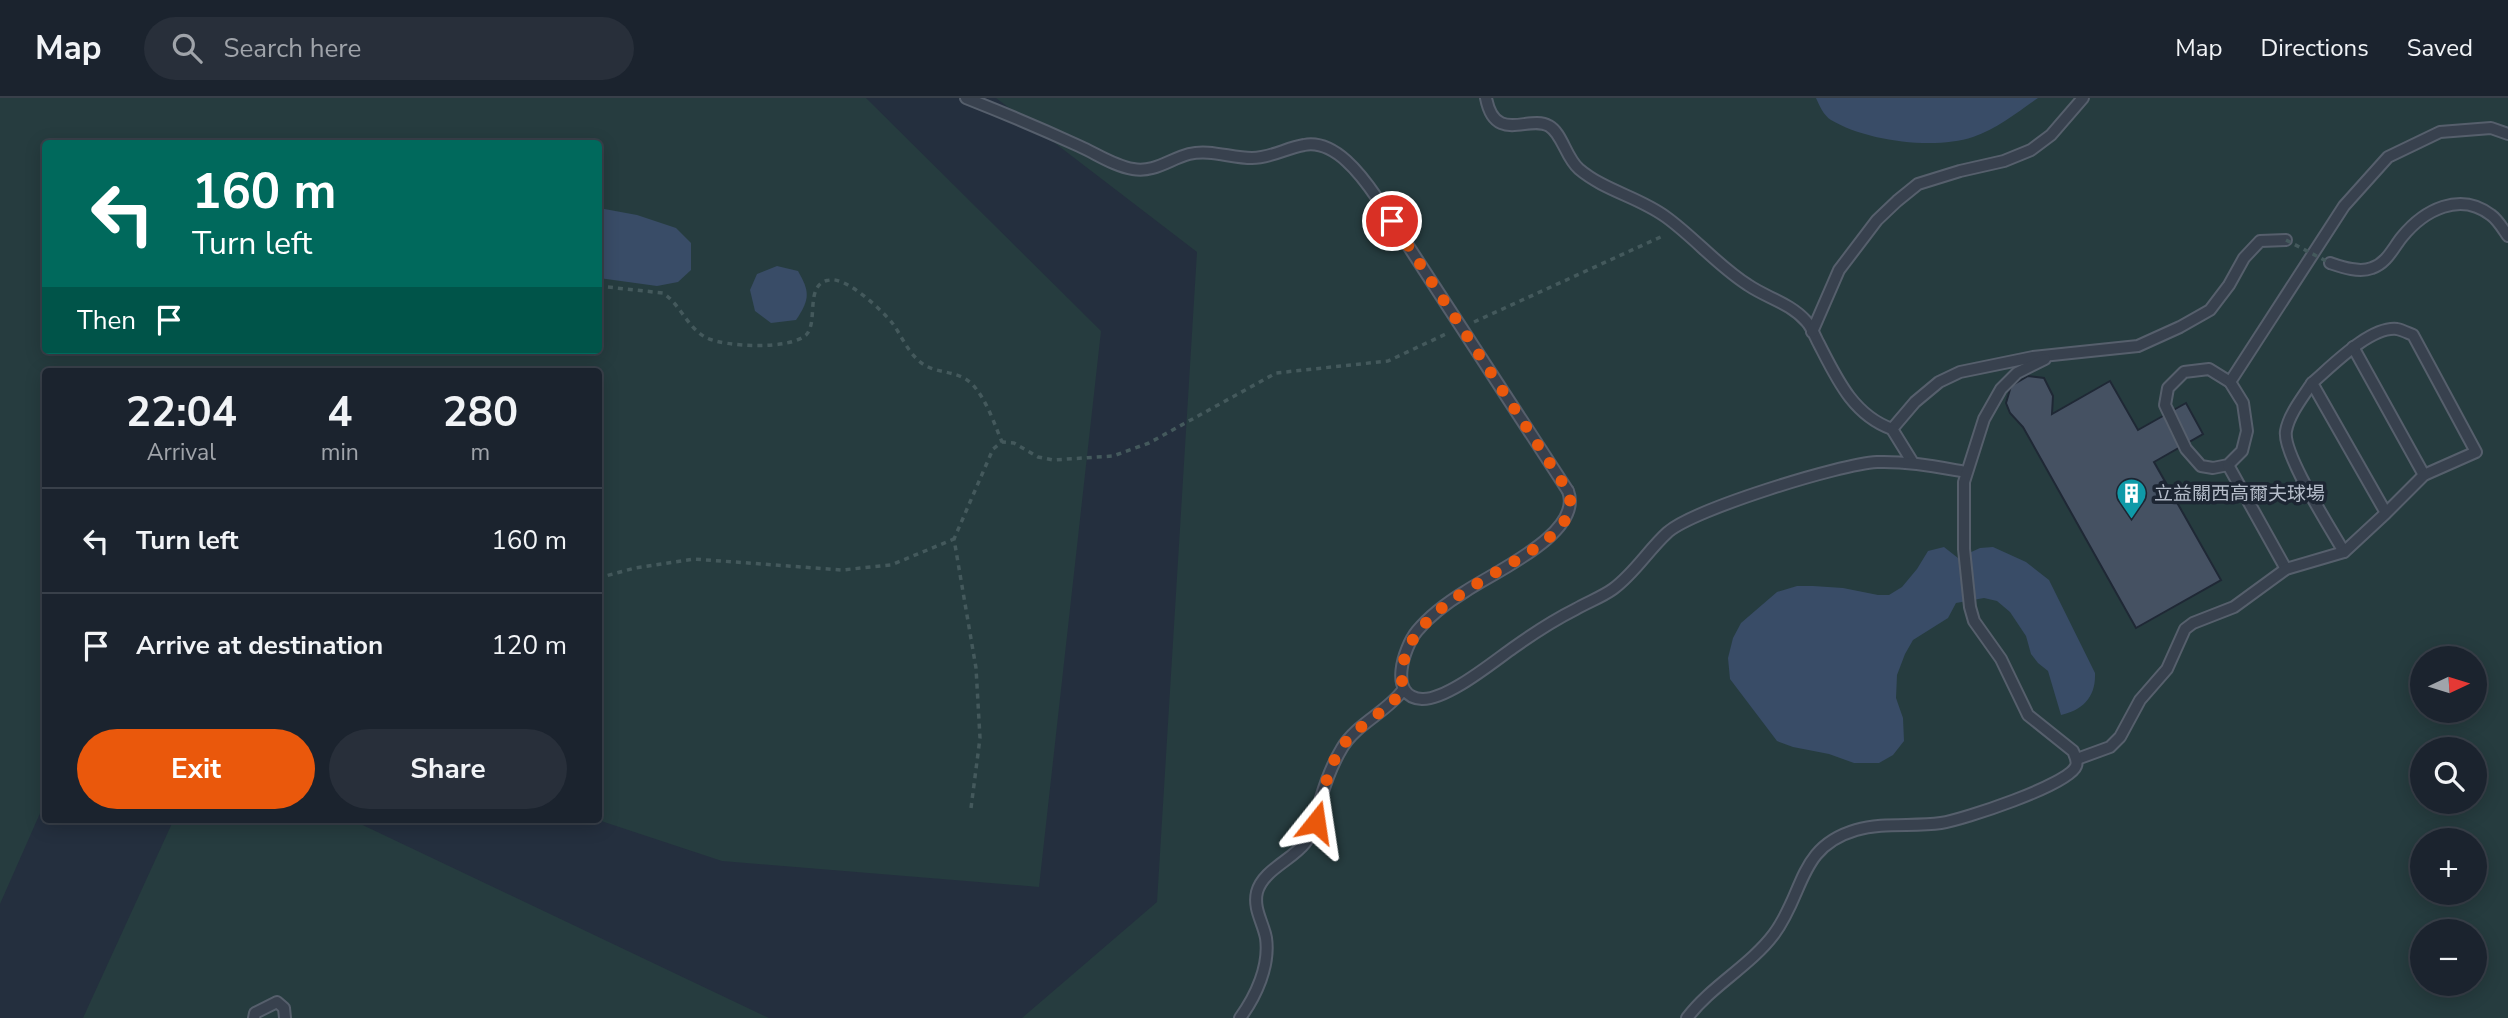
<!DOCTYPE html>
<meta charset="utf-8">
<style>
body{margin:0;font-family:"Nunito Sans","Noto Sans TC",sans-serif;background:#282f3a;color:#f1f3f6;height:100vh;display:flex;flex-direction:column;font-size:26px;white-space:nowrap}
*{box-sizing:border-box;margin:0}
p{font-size:23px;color:#a0a4aa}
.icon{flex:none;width:38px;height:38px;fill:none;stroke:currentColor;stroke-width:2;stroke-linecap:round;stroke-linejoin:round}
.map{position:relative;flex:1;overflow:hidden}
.drawer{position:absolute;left:42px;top:270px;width:560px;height:455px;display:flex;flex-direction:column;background:#1b232e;border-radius:7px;box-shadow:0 4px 18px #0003,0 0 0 2px #39404a}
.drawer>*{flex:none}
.guide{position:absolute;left:42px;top:42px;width:560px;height:214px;border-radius:7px;box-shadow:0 4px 18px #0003,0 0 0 2px #39404a;background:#00695c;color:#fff;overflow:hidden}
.needle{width:46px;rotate:86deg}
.buttons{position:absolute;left:2410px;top:548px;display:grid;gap:14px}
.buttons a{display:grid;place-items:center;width:77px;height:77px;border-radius:50%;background:#1b232e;box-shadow:0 4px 18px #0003,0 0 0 2px #39404a;font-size:35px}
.pin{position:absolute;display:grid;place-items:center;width:60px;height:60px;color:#fff;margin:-30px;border:4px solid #fff;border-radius:50%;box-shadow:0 2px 7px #0007}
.me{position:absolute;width:77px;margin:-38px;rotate:15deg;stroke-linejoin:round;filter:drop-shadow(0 0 5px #0008)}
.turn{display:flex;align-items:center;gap:24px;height:147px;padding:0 35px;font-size:32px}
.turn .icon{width:91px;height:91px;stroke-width:2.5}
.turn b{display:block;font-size:49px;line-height:60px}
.then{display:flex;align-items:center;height:66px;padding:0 35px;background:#0003;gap:14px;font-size:26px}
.eta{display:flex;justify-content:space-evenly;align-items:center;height:119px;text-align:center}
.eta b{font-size:42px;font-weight:700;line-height:49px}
.action{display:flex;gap:14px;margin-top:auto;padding:14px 35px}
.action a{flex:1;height:80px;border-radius:42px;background:#ea580c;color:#fff;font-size:28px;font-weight:700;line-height:80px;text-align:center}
.action a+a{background:#282f3a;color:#f1f3f6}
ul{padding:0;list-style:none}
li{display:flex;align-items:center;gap:21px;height:105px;padding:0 35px;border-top:2px solid #39404a}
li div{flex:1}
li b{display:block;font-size:26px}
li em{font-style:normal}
header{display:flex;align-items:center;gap:42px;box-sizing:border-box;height:98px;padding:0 35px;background:#1b232e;border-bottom:2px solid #39404a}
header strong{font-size:33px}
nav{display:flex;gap:38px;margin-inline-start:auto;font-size:24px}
.search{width:490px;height:63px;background:#282f3a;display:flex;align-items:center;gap:18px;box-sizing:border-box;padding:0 24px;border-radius:38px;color:#a0a4aa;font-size:26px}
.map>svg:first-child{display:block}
.green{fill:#263c3f;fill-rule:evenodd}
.water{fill:#394c67}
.building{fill:#455162;stroke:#1f2835;stroke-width:2}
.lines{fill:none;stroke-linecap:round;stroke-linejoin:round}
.service-casing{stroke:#565f6c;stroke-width:14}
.path{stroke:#44595c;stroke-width:3.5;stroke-dasharray:5 5;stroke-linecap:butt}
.service{stroke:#38414e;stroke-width:10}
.service-bridge-casing{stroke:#565f6c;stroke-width:14;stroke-linecap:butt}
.path-bridge{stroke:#44595c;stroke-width:3.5;stroke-dasharray:5 5;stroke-linecap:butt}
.service-bridge{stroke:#38414e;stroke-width:10}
.route{stroke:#ea580c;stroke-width:12;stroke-dasharray:0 21.6}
.labels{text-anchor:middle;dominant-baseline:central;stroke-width:7;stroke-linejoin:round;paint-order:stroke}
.poi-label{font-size:19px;fill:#b4bcc9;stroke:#1d2633;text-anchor:start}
</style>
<header>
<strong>Map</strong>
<div class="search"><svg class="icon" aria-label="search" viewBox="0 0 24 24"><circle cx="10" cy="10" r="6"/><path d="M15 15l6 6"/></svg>Search here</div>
<nav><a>Map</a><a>Directions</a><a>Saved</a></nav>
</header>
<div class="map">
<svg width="2508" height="920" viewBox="0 0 2508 920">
<rect width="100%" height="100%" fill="#242f3e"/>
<g class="green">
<path d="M 0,0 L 866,0 L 1101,233 L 1039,789 L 722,763 L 595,721 L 598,721 L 598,273 L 46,273 L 45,704 L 0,806 ZM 46,46 L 598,46 L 598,252 L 46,252 Z"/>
<path d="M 996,0 L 2508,0 L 2508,920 L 1022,920 L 1157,804 L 1197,154 ZM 2422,560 L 2474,560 L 2474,612 L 2422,612 ZM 2422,651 L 2474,651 L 2474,704 L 2422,704 ZM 2422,742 L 2474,742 L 2474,794 L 2422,794 ZM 2422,833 L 2474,833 L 2474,886 L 2422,886 Z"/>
<path d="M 174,721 L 350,721 L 769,920 L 83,920 Z"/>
</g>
<g class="water">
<path d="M 1816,0 L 2038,0 C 2018,14 1997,31 1973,39 C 1934,52 1866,43 1831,22 C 1824,18 1819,7 1816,0 Z"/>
<path d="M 599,110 L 637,117 L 676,130 L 691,145 L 691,172 L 678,184 L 657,188 L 599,180 Z"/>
<path d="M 777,168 L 798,173 C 810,194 810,201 796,222 L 771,225 L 755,213 L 750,192 L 757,176 Z"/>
<path d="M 1944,449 L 1958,460 L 1980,450 L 1993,449 L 2026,464 L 2049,482 L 2095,575 C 2096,599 2083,612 2061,617 L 2048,573 L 2038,565 L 2031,556 L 2026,538 L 2010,514 L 1997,503 L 1984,500 L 1956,505 L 1948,520 L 1913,542 L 1905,556 L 1897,577 L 1896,600 L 1903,620 L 1904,643 L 1893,657 L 1879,665 L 1854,665 L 1829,656 L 1793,649 L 1777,643 L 1730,581 L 1728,560 L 1733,540 L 1741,525 L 1777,494 L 1797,488 L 1813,488 L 1843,490 L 1878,497 L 1889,497 L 1902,489 L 1917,471 L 1928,453 Z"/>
</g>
<path class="building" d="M 2028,278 L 2044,280 L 2053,298 L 2052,316 L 2110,283 L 2138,332 L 2186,305 L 2203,336 L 2154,364 L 2221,482 L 2136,530 L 2023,329 L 2010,315 L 2006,305 L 2011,288 Z"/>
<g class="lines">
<defs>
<g id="service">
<path d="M 966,0 C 1004,15 1042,31 1079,48 C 1097,56 1114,68 1133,71 C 1154,75 1170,61 1189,56 C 1210,51 1231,60 1252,60 C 1271,60 1286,50 1304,47 C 1335,41 1362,78 1377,100"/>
<path d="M 1486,0 C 1495,47 1529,16 1549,28 C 1562,35 1566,60 1579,71 C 1605,93 1639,99 1666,119 C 1695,140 1718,168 1748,187 C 1767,200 1790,205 1806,223 C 1812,229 1815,239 1819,246 C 1837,281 1853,317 1892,331 L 1915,304 L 1939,284 L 1960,274 L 2033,259 L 2138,248 L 2180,229 L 2210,212 L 2229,187 L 2244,160 L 2260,143 L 2286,142"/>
<path d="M 2330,165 C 2342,169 2359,175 2372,170 C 2387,165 2393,150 2402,139 C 2424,112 2460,93 2491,117 C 2498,122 2503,131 2508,138"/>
<path d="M 1812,234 L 1839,172 L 1877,122 L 1897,103 L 1918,86 L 1960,73 L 2004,63 L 2031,52 L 2051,37 L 2083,0"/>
<path d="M 2353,249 L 2424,377"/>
<path d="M 2209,271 L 2230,284 L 2243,305 L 2247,333 L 2242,353 L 2228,367 L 2213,370 L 2201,368 L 2186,351 L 2165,307 L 2168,290 L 2184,274 Z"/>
<path d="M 2230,284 L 2344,108 L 2388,59 L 2440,34 L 2491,30 L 2508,36"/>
<path d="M 2312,285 C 2303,299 2289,316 2286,333 C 2282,355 2331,431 2344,454"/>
<path d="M 1892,331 L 1913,365"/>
<path d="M 2228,367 L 2286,471"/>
<path d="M 1568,393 C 1584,435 1494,474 1466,493 C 1448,504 1431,516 1417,533 C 1404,549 1387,599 1422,601 C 1447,602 1493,564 1513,550 C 1534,535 1554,522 1576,511 C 1588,504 1602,499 1613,491 C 1635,475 1648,452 1668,434 C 1695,411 1840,366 1877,364 C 1908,363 1937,369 1966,374"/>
<path d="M 2077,661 L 2110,649 L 2120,639 L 2140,602 L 2167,571 L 2185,531 L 2193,525 L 2234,509 L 2286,471 L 2344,454 L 2386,415 L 2312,285 C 2331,269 2370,228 2397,231 C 2402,232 2408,235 2413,237 L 2476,354 L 2424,377 L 2386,415"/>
<path d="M 254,920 L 255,915 L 277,904 L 284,910 L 285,920"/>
<path d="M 1240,920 C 1256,898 1270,868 1266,840 C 1263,824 1253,811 1257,794 C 1263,772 1292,762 1305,745 C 1315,732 1317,715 1321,700 C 1326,683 1333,665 1342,650 C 1356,626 1387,614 1403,592"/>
<path d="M 1687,920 C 1711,888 1750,868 1774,836 C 1805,794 1798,749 1856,732 C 1883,724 1914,729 1941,725 C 1962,722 2069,687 2076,668 C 2078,663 2075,658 2073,653 L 2028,617 L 2001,561 L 1974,523 L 1970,509 L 1964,451 L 1964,384 L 1984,321 L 2001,291 L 2017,275 L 2045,261"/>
</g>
</defs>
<use href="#service" class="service-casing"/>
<g class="path">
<path d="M 598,188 L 663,195 C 681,207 687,230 707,240 C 725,249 790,252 806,237 C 819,224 804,186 829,182 C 846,178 883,213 893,226 C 901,237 907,252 917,261 C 933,278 957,270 973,287 C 987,303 994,325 1002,344"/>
<path d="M 1474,224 L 1665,137"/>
<path d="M 598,480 L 635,470 L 694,461 L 842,472 L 891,467 L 954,441"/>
<path d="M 971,710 L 980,640 L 976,570 L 954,441 L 993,351 L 1002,344 L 1014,345 L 1038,359 L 1053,362 L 1113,358 L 1149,345 L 1276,275 L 1388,263 L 1448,235"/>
</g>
<use href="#service" class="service"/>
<defs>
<path id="service-bridge" d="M 1377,100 L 1568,393"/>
</defs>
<use href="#service-bridge" class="service-bridge-casing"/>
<path class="path-bridge" d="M 2286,142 L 2330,165"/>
<use href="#service-bridge" class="service-bridge"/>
</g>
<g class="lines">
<path class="route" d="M 1316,724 C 1322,699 1328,668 1343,647 C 1360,625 1387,614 1403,592 C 1385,486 1594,462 1568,393 L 1392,123"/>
</g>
<defs>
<symbol id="building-pin" viewBox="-11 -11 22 30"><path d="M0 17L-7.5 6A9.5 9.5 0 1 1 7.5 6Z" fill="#0f9aa8" stroke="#1d2633"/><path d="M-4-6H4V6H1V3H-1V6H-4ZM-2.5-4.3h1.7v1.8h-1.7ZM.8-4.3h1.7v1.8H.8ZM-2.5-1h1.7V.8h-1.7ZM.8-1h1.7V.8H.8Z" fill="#fff"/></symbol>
</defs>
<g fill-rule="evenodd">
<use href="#building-pin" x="2114" y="378" width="35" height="47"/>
</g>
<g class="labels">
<g class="poi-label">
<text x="2154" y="396">立益關西高爾夫球場</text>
</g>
</g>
</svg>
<div class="buttons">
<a><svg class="needle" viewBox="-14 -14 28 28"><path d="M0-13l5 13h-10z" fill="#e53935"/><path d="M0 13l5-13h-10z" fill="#a0a4aa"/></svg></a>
<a><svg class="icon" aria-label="search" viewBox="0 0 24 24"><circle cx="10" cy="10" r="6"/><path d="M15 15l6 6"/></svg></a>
<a>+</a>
<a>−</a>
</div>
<div class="pin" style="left:1392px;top:123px;background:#d93025"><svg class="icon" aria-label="arrive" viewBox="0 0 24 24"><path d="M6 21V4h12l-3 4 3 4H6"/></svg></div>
<svg class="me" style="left:1316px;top:724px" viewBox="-20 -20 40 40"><path d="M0-17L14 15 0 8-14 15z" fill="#ea580c" stroke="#fff" stroke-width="4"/></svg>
<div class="guide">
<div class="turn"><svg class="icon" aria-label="left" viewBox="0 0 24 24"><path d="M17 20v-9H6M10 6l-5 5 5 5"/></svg><div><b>160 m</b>Turn left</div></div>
<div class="then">Then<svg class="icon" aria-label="arrive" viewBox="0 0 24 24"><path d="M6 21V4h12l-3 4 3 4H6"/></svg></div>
</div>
<section class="drawer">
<div class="eta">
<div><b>22:04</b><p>Arrival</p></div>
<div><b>4</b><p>min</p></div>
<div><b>280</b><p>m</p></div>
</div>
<ul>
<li><svg class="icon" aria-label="left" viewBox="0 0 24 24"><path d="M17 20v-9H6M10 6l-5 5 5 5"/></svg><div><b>Turn left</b></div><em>160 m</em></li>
<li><svg class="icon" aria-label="arrive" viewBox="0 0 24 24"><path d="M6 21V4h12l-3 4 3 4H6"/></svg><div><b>Arrive at destination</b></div><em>120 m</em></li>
</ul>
<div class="action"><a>Exit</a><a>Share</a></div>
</section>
</div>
